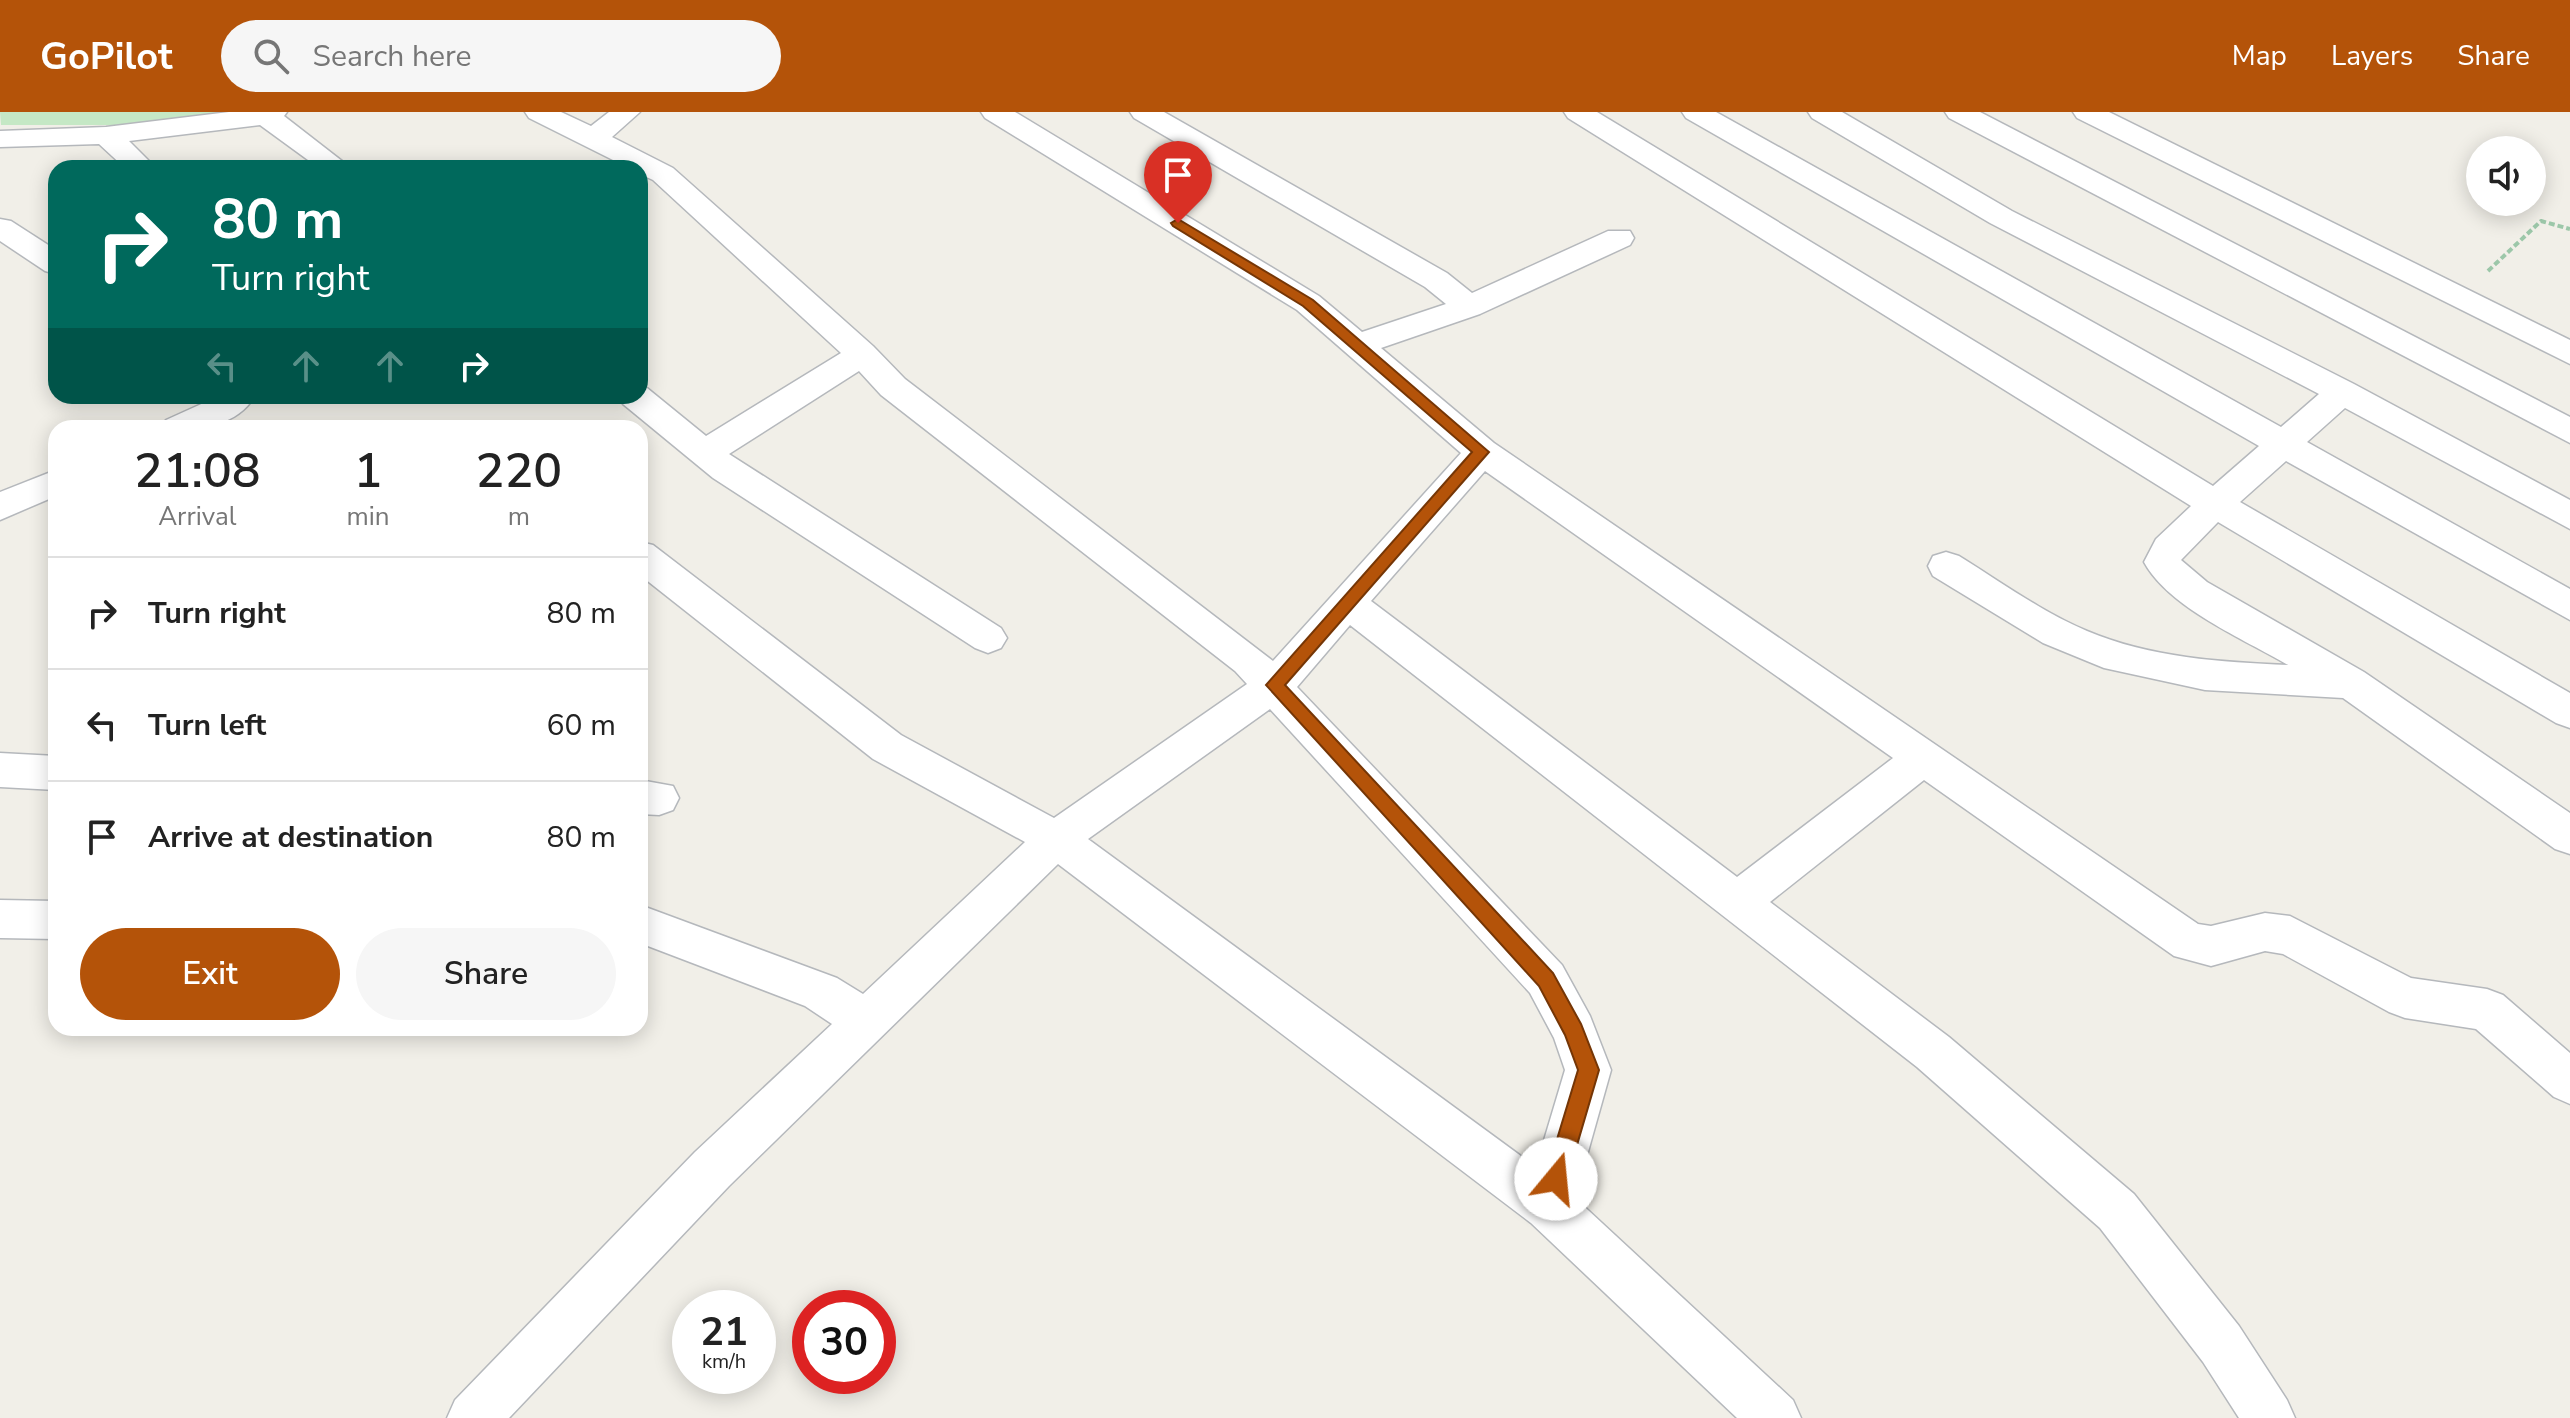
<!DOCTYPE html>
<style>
body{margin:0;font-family:"Nunito Sans",sans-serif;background:#f6f6f6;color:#222;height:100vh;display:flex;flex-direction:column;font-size:30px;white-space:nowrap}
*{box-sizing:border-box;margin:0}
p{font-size:26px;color:#767676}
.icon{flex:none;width:44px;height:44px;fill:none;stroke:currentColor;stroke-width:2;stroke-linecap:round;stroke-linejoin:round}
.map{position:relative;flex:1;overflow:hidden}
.sheet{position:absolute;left:48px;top:308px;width:600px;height:616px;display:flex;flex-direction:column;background:#fff;border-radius:24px;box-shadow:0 4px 20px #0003}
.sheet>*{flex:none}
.top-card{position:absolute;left:48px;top:48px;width:600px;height:244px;border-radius:24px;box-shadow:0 4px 20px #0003;background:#00695c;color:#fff;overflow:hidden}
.controls{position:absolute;left:2466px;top:24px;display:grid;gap:16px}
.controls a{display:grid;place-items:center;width:80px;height:80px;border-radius:50%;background:#fff;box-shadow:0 4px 20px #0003;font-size:40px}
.speed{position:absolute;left:672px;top:1178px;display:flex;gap:16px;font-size:40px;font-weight:700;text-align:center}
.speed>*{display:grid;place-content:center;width:104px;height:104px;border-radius:50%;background:#fff;box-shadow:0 4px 20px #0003;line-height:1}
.speed small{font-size:20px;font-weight:400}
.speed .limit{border:12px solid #d22;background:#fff;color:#111}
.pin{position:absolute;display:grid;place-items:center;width:68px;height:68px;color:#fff;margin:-82px -34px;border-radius:50% 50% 50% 0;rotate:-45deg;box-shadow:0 0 8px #0007}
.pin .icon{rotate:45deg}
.me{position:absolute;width:88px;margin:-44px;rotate:17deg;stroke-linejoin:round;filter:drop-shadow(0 0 6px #0008)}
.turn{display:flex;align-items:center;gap:28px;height:168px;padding:0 32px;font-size:36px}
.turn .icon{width:104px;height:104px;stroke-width:2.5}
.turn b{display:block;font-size:56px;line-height:68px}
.lanes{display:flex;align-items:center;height:76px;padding:0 32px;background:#0003;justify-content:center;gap:40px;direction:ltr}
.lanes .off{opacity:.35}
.eta{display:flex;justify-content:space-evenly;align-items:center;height:136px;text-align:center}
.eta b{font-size:48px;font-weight:600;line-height:56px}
.action{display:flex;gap:16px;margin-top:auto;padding:16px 32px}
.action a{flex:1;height:92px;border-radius:48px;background:#b45309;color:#fff;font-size:32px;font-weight:600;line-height:92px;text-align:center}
.action a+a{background:#f6f6f6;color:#222}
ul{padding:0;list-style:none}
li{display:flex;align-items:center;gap:24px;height:112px;padding:0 32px;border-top:2px solid #e0e0e0}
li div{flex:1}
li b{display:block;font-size:30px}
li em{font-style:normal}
header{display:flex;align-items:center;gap:48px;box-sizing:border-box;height:112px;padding:0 40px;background:#b45309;color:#fff}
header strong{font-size:38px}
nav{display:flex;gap:44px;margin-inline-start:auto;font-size:28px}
.search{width:560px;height:72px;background:#f6f6f6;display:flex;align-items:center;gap:20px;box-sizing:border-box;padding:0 28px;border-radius:44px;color:#767676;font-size:30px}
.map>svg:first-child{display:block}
.green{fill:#c5e8c5}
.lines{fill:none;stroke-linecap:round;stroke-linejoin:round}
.minor-casing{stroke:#b5b8bc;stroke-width:3}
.path{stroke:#9cc7a9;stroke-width:4;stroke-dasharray:6 3;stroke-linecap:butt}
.minor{fill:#fff;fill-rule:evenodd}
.route{fill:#b45309;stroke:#753606;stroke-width:2}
</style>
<header>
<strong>GoPilot</strong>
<div class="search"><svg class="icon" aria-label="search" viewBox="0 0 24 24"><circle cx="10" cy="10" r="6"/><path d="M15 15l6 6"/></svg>Search here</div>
<nav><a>Map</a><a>Layers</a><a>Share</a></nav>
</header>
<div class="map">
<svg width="2570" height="1306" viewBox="0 0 2570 1306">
<rect width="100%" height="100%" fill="#f1efe8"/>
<path class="green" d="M 0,0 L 224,0 L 129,13 L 1,13 Z"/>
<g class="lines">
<defs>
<g id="minor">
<path d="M 229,0 L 287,0 L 284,4 L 351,56 L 319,56 L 260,13 L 129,29 L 156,56 L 125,56 L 99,32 L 0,35 L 0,19 L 106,15 Z"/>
<path d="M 525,0 L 561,0 L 591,14 L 609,0 L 640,0 L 612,25 L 673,56 L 873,234 L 905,267 L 1273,549 L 1461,341 L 1297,198 L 985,6 L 981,0 L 1015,0 L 1319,184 L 1362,220 L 1446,192 L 1425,175 L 1134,6 L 1130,0 L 1164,0 L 1447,161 L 1472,181 L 1608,119 L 1630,119 L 1634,126 L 1630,133 L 1480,202 L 1381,236 L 1494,331 L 2198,812 L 2211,814 L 2265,801 L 2290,804 L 2411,866 L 2487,877 L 2503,883 L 2570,941 L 2570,992 L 2554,985 L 2476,917 L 2405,906 L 2389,900 L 2283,842 L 2265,839 L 2211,854 L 2174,844 L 1924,668 L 1770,790 L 1949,925 L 2134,1082 L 2239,1214 L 2287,1288 L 2295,1306 L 2239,1306 L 2203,1250 L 2100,1116 L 1917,955 L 1350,513 L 1297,575 L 1562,853 L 1590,904 L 1611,958 L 1575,1086 L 1793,1288 L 1801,1306 L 1737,1306 L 1531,1111 L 1058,752 L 729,1074 L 509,1306 L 447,1306 L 455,1288 L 695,1040 L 832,912 L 805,894 L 640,831 L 640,793 L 837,866 L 863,882 L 1025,730 L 873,647 L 640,463 L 640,430 L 653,433 L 901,623 L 1054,706 L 1247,572 L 1235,559 L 881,283 L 859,259 L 729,342 L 1001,516 L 1007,526 L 1001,536 L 988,541 L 975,536 L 713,366 L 623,292 L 618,284 L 640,284 L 640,274 L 647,276 L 706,324 L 841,241 L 653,68 L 640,62 L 640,56 L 629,56 L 529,6 ZM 1485,359 L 1893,646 L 1737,765 L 1371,489 ZM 1270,597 L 1530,881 L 1554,926 L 1565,958 L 1536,1055 L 1088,727 Z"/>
<path d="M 1564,0 L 1597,0 L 2213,374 L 2259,334 L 1686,6 L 1682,0 L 1716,0 L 2281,315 L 2319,282 L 1990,111 L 1812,6 L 1808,0 L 1842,0 L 2012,99 L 2354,272 L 2570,388 L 2570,417 L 2345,296 L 2307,330 L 2570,477 L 2570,508 L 2286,349 L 2240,390 L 2570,581 L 2570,616 L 2556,611 L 2218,410 L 2181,448 L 2207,470 L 2364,560 L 2570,701 L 2570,742 L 2555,737 L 2343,586 L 2205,578 L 2104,556 L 2043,531 L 1933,464 L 1928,454 L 1933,444 L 1946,440 L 1959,444 C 2001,470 2042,500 2087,519 C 2151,546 2221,550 2288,553 C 2244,527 2169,496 2144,450 L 2156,427 L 2191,394 L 1568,6 Z"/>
<path d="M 1945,0 L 1980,0 L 2570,305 L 2570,331 L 1949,6 Z"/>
<path d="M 2073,0 L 2109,0 L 2570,228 L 2570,252 L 2077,6 Z"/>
<path d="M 0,107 L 11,109 L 56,138 L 56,162 L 45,159 L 0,129 Z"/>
<path d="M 219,284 L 255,284 C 234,318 196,316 161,316 L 166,308 Z"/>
<path d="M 56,358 L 56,384 L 0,408 L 0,380 Z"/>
<path d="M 0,641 L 56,644 L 56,678 L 0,675 Z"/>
<path d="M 640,668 L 673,674 L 679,686 L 673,698 L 659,703 L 640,702 Z"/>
<path d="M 0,788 L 56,789 L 56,827 L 0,826 Z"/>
</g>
</defs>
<use href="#minor" class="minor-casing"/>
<path class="path" d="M 2488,159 L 2541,109 L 2570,117"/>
<use href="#minor" class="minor"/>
</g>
<path class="route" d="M 1178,107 L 1313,188 L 1489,340 L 1285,573 L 1553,861 L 1581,912 L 1599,958 L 1567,1067 L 1563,1074 L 1556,1078 L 1548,1074 L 1545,1067 L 1578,958 L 1565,923 L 1539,874 L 1266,573 L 1472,340 L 1303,194 L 1173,114 L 1171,111 Z"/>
</svg>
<div class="controls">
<a><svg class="icon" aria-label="sound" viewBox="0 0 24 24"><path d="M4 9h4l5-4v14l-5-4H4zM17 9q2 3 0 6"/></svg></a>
</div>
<div class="speed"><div>21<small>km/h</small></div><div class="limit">30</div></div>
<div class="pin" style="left:1178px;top:111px;background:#d93025"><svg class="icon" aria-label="arrive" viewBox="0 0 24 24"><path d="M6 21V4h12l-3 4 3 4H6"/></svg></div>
<svg class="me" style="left:1556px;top:1067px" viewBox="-20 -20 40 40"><circle r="19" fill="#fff"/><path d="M0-13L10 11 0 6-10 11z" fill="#b45309"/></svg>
<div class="top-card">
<div class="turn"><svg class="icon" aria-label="right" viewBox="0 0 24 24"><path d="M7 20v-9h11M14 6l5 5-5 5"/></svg><div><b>80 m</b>Turn right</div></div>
<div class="lanes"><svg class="icon off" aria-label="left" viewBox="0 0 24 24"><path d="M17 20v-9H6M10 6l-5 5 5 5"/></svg><svg class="icon off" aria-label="ahead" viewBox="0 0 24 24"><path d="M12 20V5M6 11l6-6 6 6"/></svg><svg class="icon off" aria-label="ahead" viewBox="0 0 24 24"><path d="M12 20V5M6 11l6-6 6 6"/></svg><svg class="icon" aria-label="right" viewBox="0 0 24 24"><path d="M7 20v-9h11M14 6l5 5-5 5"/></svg></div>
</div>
<section class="sheet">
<div class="eta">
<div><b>21:08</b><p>Arrival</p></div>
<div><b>1</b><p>min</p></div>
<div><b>220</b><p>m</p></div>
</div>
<ul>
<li><svg class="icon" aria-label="right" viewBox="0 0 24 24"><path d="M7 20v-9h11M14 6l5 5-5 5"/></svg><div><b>Turn right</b></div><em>80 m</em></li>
<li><svg class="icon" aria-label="left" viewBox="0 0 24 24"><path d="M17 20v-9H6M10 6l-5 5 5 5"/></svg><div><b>Turn left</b></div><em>60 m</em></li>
<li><svg class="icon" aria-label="arrive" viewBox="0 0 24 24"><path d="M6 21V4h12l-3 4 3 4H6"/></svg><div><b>Arrive at destination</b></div><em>80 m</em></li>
</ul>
<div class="action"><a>Exit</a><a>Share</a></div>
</section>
</div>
